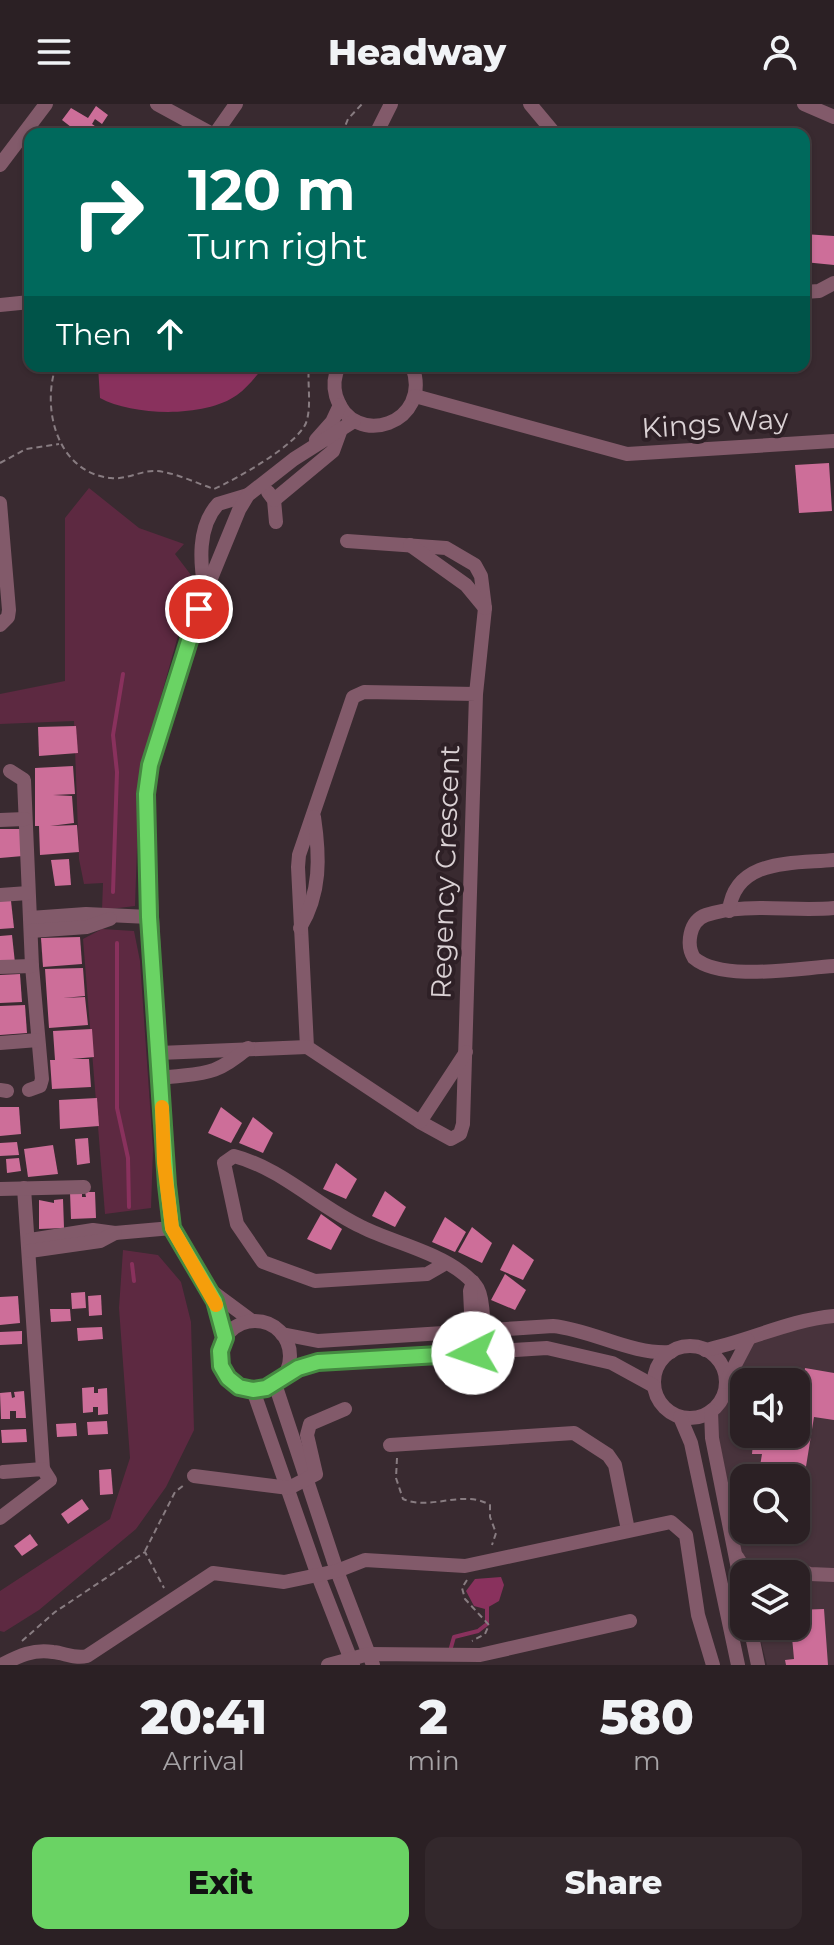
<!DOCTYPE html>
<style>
body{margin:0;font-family:Montserrat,sans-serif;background:#33282c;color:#f1f3f6;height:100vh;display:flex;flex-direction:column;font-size:30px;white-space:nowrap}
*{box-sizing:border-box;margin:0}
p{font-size:26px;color:#a6a3a6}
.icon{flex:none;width:44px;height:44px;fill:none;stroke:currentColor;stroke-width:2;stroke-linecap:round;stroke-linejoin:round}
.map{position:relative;height:1561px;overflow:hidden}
.side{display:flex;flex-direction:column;background:#2b2024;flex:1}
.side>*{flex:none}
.guide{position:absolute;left:24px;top:24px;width:786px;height:244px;border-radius:16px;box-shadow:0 2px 6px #0004,0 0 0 2px #473e41;background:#00695c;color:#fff;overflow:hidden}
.controls{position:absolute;left:730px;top:1264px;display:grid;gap:16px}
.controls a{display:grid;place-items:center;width:80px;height:80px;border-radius:16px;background:#2b2024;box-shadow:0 2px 6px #0004,0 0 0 2px #473e41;font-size:40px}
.pin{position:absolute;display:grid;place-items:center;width:68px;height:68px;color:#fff;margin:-34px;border:4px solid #fff;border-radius:50%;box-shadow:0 2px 8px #0007}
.me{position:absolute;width:88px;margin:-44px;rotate:266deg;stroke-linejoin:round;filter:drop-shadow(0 0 6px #0008)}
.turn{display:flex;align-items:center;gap:28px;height:168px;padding:0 32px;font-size:36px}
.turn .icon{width:104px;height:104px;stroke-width:2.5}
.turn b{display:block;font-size:56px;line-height:68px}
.then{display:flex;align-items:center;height:76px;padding:0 32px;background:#0003;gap:16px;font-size:30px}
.eta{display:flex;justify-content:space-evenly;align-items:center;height:136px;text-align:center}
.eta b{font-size:48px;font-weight:800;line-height:56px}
.cta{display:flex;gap:16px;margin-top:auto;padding:16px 32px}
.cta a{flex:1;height:92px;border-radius:16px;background:#6ad364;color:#111;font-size:32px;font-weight:800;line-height:92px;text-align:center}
.cta a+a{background:#33282c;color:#f1f3f6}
header{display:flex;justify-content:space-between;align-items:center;height:104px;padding:0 32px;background:#2b2024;font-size:36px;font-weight:800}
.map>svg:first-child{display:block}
.built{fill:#48333c;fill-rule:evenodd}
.green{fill:#5d2941}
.water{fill:#89315d}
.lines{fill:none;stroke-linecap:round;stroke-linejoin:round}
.stream{stroke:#89315d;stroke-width:4}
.building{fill:#cd6e99}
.path{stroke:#887c81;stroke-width:2;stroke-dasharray:6 4;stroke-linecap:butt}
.minor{stroke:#825a6a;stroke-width:14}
.route-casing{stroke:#458941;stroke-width:20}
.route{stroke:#6ad364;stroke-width:14}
.slow{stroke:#f59e0b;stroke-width:14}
.labels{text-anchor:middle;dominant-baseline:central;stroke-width:8;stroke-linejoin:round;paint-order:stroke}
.street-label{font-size:28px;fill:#dad1d4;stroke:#2e2026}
</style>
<header><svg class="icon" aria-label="menu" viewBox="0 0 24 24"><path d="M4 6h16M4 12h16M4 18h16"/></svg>Headway<svg class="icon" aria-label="person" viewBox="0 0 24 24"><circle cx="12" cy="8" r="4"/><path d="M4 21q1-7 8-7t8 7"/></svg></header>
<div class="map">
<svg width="834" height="1561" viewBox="0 0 834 1561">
<rect width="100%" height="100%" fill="#392a30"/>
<path class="built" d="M 834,1212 L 834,1561 L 767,1561 L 757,1522 L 796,1522 L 796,1470 L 746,1470 L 713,1306 L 726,1268 L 744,1238 ZM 744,1278 L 796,1278 L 796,1330 L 744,1330 ZM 744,1374 L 796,1374 L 796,1426 L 744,1426 Z"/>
<g class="green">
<path d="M 89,384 L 139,424 L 184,440 L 175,450 L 194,475 L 147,642 L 139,685 L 135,802 L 102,806 L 103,779 L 84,780 L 79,755 L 74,617 L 0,620 L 0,590 L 65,577 L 65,414 Z"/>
<path d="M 102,825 L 134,827 L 140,857 L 153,1045 L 151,1104 L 105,1110 L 83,835 Z"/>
<path d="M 123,1146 L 158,1151 L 181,1178 L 191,1218 L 194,1326 L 166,1383 L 136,1425 L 39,1506 L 4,1528 L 0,1527 L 0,1487 L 110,1415 L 130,1354 L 119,1204 Z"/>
</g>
<g class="water">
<path d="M 98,262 L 263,262 L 263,264 C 255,273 247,284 237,291 C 205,314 133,312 100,294 Z"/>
<path d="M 501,1473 L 504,1481 L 499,1497 L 485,1505 L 474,1502 L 466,1487 L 475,1475 Z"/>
</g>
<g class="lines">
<g class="stream">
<path d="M 113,788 L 117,668 L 113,631 L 123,570"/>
<path d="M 117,839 L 117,1004 L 128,1054 L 129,1103"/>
<path d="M 132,1160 L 134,1177"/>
<path d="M 450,1547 L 454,1533 L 478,1527 L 487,1520 L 487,1503"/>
</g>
</g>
<g class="building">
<path d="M 96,2 L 108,11 L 102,20 L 95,15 L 92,20 L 106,30 L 80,30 L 62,16 L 71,4 L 88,14 Z"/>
<path d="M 804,130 L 834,132 L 834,161 L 804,158 Z"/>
<path d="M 829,359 L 832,407 L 799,409 L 795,361 Z"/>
<path d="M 76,622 L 78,649 L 39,652 L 38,623 Z"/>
<path d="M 73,662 L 75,690 L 53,691 L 72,692 L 74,719 L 50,722 L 77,721 L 79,748 L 40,751 L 39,722 L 35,722 L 35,664 Z"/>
<path d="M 0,725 L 20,725 L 23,752 L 0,754 Z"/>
<path d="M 69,755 L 71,781 L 55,782 L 51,756 Z"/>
<path d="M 0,797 L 11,797 L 14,824 L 0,825 Z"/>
<path d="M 12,831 L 15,859 L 0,860 L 0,832 Z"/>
<path d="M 80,833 L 82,860 L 43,863 L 41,834 Z"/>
<path d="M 83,864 L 85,892 L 63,894 L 85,893 L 88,921 L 49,924 L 45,865 Z"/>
<path d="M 20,870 L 22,898 L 0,899 L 0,871 Z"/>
<path d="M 25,901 L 27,929 L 0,931 L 0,902 Z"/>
<path d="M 92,925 L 94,953 L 72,955 L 89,955 L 91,983 L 52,985 L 50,956 L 55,956 L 53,927 Z"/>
<path d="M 97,994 L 99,1022 L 60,1025 L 59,996 Z"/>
<path d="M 0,1003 L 19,1003 L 21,1030 L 0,1032 Z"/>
<path d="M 221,1003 L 242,1019 L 231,1039 L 208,1029 Z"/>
<path d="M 253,1013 L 273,1029 L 263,1049 L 239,1039 Z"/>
<path d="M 88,1034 L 90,1059 L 77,1061 L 75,1035 Z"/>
<path d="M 17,1038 L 19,1051 L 0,1052 L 0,1039 Z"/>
<path d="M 53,1041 L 58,1070 L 28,1073 L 24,1045 Z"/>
<path d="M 19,1054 L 21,1067 L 7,1069 L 6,1055 Z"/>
<path d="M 336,1059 L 357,1075 L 346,1095 L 323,1085 Z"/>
<path d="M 385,1087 L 406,1103 L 395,1123 L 372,1112 Z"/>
<path d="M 70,1088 L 82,1088 L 82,1093 L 86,1093 L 85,1088 L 95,1088 L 96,1114 L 71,1115 Z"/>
<path d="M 63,1095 L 64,1124 L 39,1125 L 39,1096 L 54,1099 L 54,1096 Z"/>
<path d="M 321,1110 L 342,1125 L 331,1146 L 307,1135 Z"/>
<path d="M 445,1113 L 466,1128 L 455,1148 L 432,1138 Z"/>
<path d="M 472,1123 L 492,1139 L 482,1159 L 458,1148 Z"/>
<path d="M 513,1140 L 534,1156 L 523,1176 L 500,1166 Z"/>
<path d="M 505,1170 L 526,1186 L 515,1206 L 491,1196 Z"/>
<path d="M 85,1188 L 86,1204 L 72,1205 L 71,1189 Z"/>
<path d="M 101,1191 L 102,1211 L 89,1212 L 88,1192 Z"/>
<path d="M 18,1192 L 20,1219 L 0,1221 L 0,1193 Z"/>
<path d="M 50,1205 L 70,1205 L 71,1217 L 51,1218 Z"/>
<path d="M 102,1223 L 103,1235 L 78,1237 L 77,1224 Z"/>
<path d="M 22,1227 L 22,1240 L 0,1241 L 0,1228 Z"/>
<path d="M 805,1264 L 834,1269 L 834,1316 L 814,1313 L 798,1412 L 796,1374 L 758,1374 L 762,1350 L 752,1350 L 753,1339 L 743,1337 L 744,1330 L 796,1330 L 796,1281 L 802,1282 Z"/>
<path d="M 94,1283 L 94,1289 L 98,1289 L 98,1285 L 107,1284 L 108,1310 L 98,1311 L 98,1303 L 93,1303 L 93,1308 L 83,1309 L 82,1284 Z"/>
<path d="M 24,1287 L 26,1314 L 16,1314 L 16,1307 L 10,1307 L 10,1315 L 1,1315 L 0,1289 L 11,1288 L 12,1294 L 15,1293 L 14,1288 Z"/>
<path d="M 107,1317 L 108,1330 L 88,1331 L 87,1318 Z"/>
<path d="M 76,1319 L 77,1332 L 57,1333 L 56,1320 Z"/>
<path d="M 26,1325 L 27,1338 L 2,1339 L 1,1326 Z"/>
<path d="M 111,1365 L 113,1390 L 100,1391 L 99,1366 Z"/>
<path d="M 82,1395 L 89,1405 L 68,1420 L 61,1410 Z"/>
<path d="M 30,1430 L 38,1441 L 22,1452 L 14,1442 Z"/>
<path d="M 824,1505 L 828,1561 L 786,1561 L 785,1556 L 794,1555 L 791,1522 L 796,1522 L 796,1506 Z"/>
</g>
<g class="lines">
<g class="path">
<path d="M 342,30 L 348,15 L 362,0"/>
<path d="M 56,262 C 41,306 58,369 111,374 C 125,376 140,367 154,367 C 172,367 196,379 214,385 C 236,375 296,342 306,319 C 312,302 307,280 309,262"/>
<path d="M 0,359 L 26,345 L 59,340"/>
<path d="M 397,1354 L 396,1374 L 403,1395 C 431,1407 463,1385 490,1401 L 490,1413 L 496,1429 L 492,1441"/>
<path d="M 145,1447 L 175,1388 L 184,1381"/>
<path d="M 467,1476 L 462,1484 L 465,1495 L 489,1521 L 485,1530 L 472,1537"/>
<path d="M 22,1537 L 55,1508 L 145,1448 L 164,1484"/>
</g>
<g class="minor">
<path d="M 157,0 L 212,30"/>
<path d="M 530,0 L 555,30"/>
<path d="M 804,0 L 834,13"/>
<path d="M 215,30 L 236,0"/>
<path d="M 376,30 L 391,0"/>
<path d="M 0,61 L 46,0"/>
<path d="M 804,188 L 819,187 L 834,179"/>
<path d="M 0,201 L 30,198"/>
<path d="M 339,262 C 334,272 333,281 336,292 C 353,347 434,319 412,262"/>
<path d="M 415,292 L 627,350 L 834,337"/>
<path d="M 316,336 L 332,318 L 340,301"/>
<path d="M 268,388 L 274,396 L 276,418"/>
<path d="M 274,396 L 333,347 L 341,325"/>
<path d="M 0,399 L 9,506 L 8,513 L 0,521"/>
<path d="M 347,437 L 446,444 L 475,461 L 481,472 L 485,504 L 476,590 L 463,1020 L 460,1030 L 451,1035 L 420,1018 L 307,943 L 298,763 L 299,751 L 353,593 L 364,588 L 476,590"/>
<path d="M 410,441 L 466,481 L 485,504"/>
<path d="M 205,487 C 200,459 197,423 218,400 L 248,391"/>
<path d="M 10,667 L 24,676 L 32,862 L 42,975 L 40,982 L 29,986"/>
<path d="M 0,716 L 25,715"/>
<path d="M 0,791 L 28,789"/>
<path d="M 834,804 C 793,808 745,798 706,811 C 689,817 686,841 694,854 C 722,878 798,864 834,862"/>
<path d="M 729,807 C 735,754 793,760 834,756"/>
<path d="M 30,814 L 86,810 L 149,813"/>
<path d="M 300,824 C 321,789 320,753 314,713"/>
<path d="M 31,827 L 87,823 L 110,815"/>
<path d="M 0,863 L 32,862"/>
<path d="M 0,939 L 38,936"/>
<path d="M 159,949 L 307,943"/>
<path d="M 161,974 C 204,968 212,974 248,944"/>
<path d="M 0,986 L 7,987"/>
<path d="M 420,1018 L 466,948"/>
<path d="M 24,1084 L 43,1365"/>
<path d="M 0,1085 L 84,1083"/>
<path d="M 30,1136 L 93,1126 L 115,1129 L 172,1124"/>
<path d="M 30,1147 L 100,1137 L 115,1129"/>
<path d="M 446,1159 L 427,1170 L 315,1177 L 263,1158 L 237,1120 L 224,1059 L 234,1052 C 283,1065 317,1102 362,1123 C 398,1141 450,1150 476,1182 C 485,1192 483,1233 484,1248"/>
<path d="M 473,1178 L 470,1187 L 473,1249"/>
<path d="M 214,1189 L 252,1217"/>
<circle cx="255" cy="1252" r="35"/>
<path d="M 282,1230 L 318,1237 L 553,1222 C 593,1226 631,1251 671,1248"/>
<path d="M 225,1234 L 211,1186 L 172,1124 L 164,1059 L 146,690 L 150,661 L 205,489 L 239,406 L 248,391 L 294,355 L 354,317"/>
<circle cx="690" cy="1278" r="36"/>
<path d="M 705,1246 C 749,1237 789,1216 834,1212"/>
<path d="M 283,1271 L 318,1258 L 547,1244 L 612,1259 L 654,1282"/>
<path d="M 726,1278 L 748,1236"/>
<path d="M 275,1280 L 337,1467 L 373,1561"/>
<path d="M 253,1286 L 317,1469 L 353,1561"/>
<path d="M 711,1307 L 712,1334 L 744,1495"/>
<path d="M 680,1313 L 691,1339 L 738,1561"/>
<path d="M 390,1341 L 574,1329 L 608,1351 L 615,1361 L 628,1426"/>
<path d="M 194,1372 L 289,1384 L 316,1370 L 307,1331 L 310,1320 L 345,1305"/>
<path d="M 0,1414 L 50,1376 L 43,1365 L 3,1368"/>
<path d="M 737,1453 L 742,1461 L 750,1466 L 794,1464 L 810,1470 L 834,1471"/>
<path d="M 750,1522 L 758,1561"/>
<path d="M 1,1561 C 19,1552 32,1545 53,1548 C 65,1549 74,1555 87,1552 L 213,1469 L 284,1478 L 337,1467 L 365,1456 L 465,1462 L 671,1418 L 686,1431 L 698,1511 L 713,1561"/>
<path d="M 328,1561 L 369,1550 L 480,1551 L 630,1517"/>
</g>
</g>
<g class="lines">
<defs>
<path id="route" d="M 199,505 L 150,661 L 146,690 L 149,813 L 167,1081 L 172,1124 L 215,1197 L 225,1234 L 220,1247 L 221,1262 L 228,1274 L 239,1283 L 253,1286 L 266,1284 L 298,1264 L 318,1258 L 473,1249"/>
</defs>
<use href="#route" class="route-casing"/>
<use href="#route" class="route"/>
<path class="slow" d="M 162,1003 L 164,1059 L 172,1124 L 216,1201"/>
</g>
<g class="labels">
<g class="street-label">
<text transform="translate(715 319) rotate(-4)">Kings Way</text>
<text transform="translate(445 768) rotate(-88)">Regency Crescent</text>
</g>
</g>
</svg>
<div class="controls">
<a><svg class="icon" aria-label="sound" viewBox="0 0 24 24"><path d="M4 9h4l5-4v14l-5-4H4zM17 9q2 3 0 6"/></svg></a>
<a><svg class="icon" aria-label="search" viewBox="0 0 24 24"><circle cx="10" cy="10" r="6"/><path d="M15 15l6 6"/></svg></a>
<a><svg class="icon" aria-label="layers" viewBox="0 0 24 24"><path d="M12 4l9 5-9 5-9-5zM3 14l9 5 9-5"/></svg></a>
</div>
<div class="pin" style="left:199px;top:505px;background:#d93025"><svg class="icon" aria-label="arrive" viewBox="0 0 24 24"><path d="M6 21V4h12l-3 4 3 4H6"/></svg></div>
<svg class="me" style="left:473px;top:1249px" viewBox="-20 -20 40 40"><circle r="19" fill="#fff"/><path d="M0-13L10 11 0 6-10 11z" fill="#6ad364"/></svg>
<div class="guide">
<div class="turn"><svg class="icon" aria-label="right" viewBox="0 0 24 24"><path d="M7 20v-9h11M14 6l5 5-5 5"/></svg><div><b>120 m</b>Turn right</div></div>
<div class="then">Then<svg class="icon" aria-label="ahead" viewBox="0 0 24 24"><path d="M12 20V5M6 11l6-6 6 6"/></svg></div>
</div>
</div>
<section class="side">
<div class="eta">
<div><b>20:41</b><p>Arrival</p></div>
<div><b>2</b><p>min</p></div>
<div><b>580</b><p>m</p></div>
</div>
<div class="cta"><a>Exit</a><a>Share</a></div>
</section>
